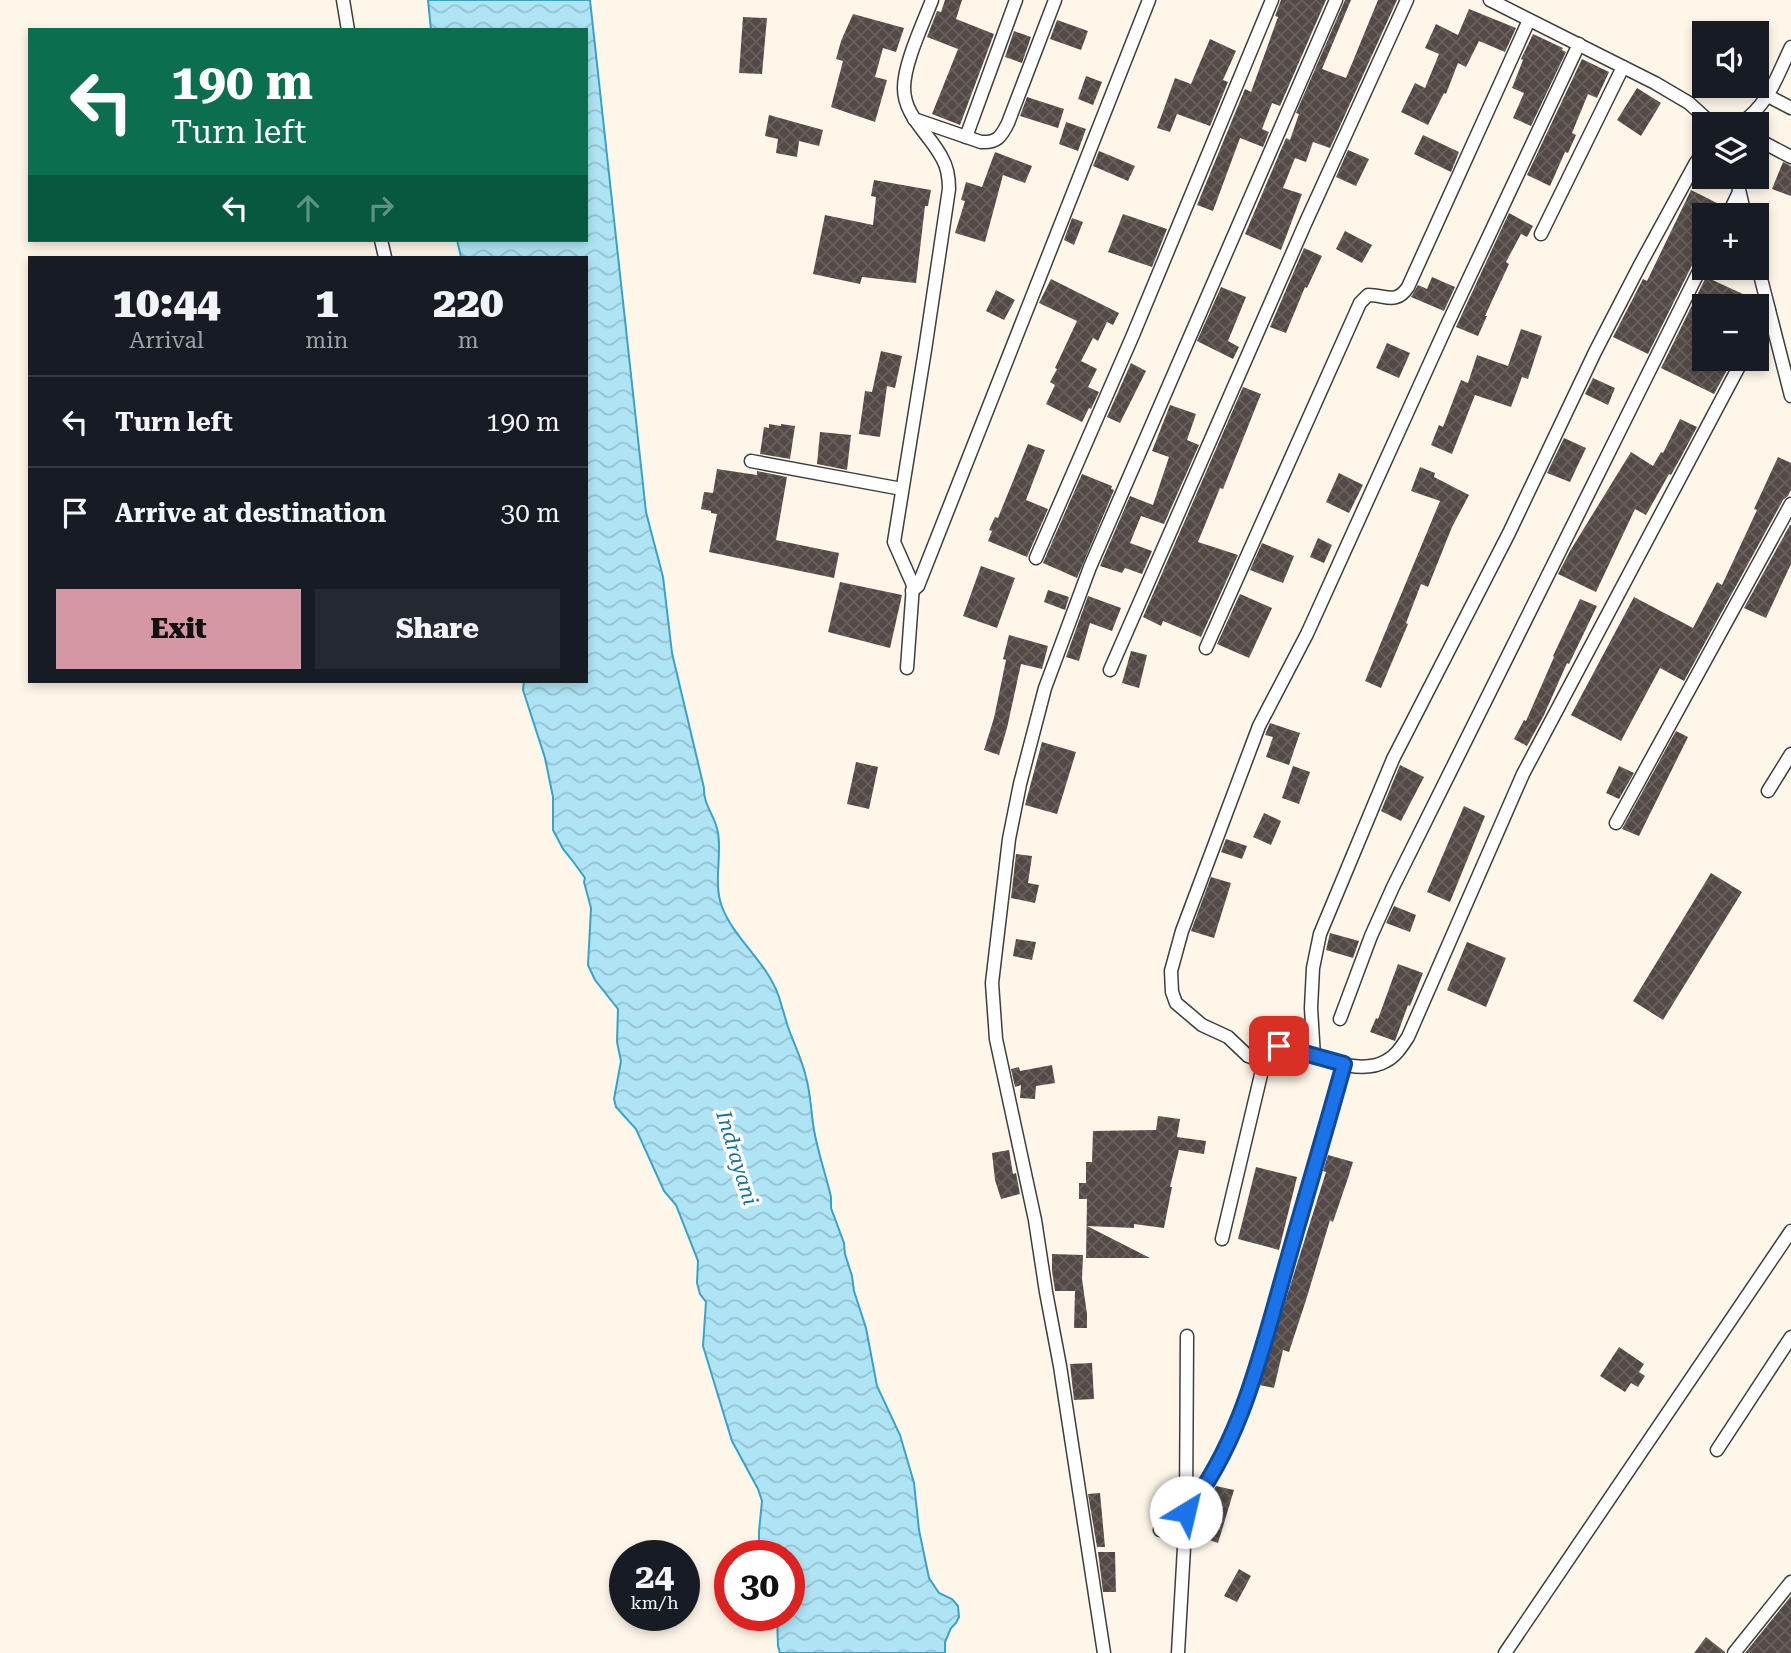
<!DOCTYPE html>
<meta charset="utf-8">
<style>
body{margin:0;font-family:"Roboto Serif",serif;background:#242831;color:#f1f3f6;height:100vh;display:flex;flex-direction:column;font-size:26px;white-space:nowrap}
*{box-sizing:border-box;margin:0}
p{font-size:23px;color:#9ea1a6}
.icon{flex:none;width:38px;height:38px;fill:none;stroke:currentColor;stroke-width:2;stroke-linecap:round;stroke-linejoin:round}
.map{position:relative;flex:1;overflow:hidden}
.details{position:absolute;left:28px;top:256px;width:560px;height:427px;display:flex;flex-direction:column;background:#171b24;border-radius:0px;box-shadow:0 4px 10px #0003}
.details>*{flex:none}
.top-card{position:absolute;left:28px;top:28px;width:560px;height:214px;border-radius:0px;box-shadow:0 4px 10px #0003;background:#0b6e4f;color:#fff;overflow:hidden}
.tools{position:absolute;left:1692px;top:21px;display:grid;gap:14px}
.tools a{display:grid;place-items:center;width:77px;height:77px;border-radius:0px;background:#171b24;box-shadow:0 4px 10px #0003;font-size:35px}
.speed{position:absolute;left:609px;top:1540px;display:flex;gap:14px;font-size:35px;font-weight:700;text-align:center}
.speed>*{display:grid;place-content:center;width:91px;height:91px;border-radius:50%;background:#171b24;box-shadow:0 4px 10px #0003;line-height:1}
.speed small{font-size:18px;font-weight:400}
.speed .limit{border:10px solid #d22;background:#fff;color:#111}
.pin{position:absolute;display:grid;place-items:center;width:60px;height:60px;color:#fff;margin:-30px;border-radius:14px;box-shadow:0 4px 10px #0006}
.me{position:absolute;width:77px;margin:-38px;rotate:36deg;stroke-linejoin:round;filter:drop-shadow(0 0 5px #0008)}
.turn{display:flex;align-items:center;gap:24px;height:147px;padding:0 28px;font-size:32px}
.turn .icon{width:91px;height:91px;stroke-width:2.5}
.turn b{display:block;font-size:49px;line-height:60px}
.lanes{display:flex;align-items:center;height:66px;padding:0 28px;background:#0003;justify-content:center;gap:35px;direction:ltr}
.lanes .off{opacity:.35}
.eta{display:flex;justify-content:space-evenly;align-items:center;height:119px;text-align:center}
.eta b{font-size:42px;font-weight:800;line-height:49px}
.primary-button{display:flex;gap:14px;margin-top:auto;padding:14px 28px}
.primary-button a{flex:1;height:80px;border-radius:0px;background:#d697a5;color:#111;font-size:28px;font-weight:800;line-height:80px;text-align:center}
.primary-button a+a{background:#242831;color:#f1f3f6}
ul{padding:0;list-style:none}
li{display:flex;align-items:center;gap:21px;height:91px;padding:0 28px;border-top:2px solid #363941}
li div{flex:1}
li b{display:block;font-size:26px}
li em{font-style:normal}
.map>svg:first-child{display:block}
.water{fill:url(#water-waves);stroke:#38a3c9;stroke-width:2}
.building{fill:url(#building-cross-hatch)}
.lines{fill:none;stroke-linecap:round;stroke-linejoin:round}
.minor-casing{stroke:#3e3e3e;stroke-width:15}
.minor{stroke:#fff;stroke-width:12}
.route-casing{stroke:#114b97;stroke-width:18}
.route{stroke:#1a73e8;stroke-width:12}
.labels{text-anchor:middle;dominant-baseline:central;stroke-width:7;stroke-linejoin:round;paint-order:stroke}
.water-label{font-size:21px;font-style:italic;fill:#187198;stroke:#fff}
</style>
<div class="map">
<svg width="1791" height="1653" viewBox="0 0 1791 1653">
<defs>
<pattern id="water-waves" width="16" height="10" patternUnits="userSpaceOnUse" patternTransform="scale(1.75)"><rect width="16" height="10" fill="#afe4f4"/><path d="M0 5q4-4 8 0t8 0" fill="none" stroke="#95c2d0"/></pattern>
<pattern id="building-cross-hatch" width="8" height="8" patternUnits="userSpaceOnUse" patternTransform="scale(1.75)"><rect width="8" height="8" fill="#534a47"/><path d="M0 0l8 8M0 8l8-8" fill="none" stroke="#67605d"/></pattern>
</defs>
<rect width="100%" height="100%" fill="#fef7e9"/>
<path class="water" d="M 428,0 L 590,0 L 646,512 L 663,577 L 672,653 L 704,788 C 703,805 716,817 718,833 C 722,857 713,883 722,907 C 735,940 767,962 779,997 C 782,1007 785,1017 788,1027 C 794,1044 802,1060 806,1077 C 811,1095 811,1113 814,1130 C 818,1153 826,1175 831,1197 L 831,1208 L 844,1243 L 845,1254 L 852,1276 L 854,1291 L 866,1328 L 877,1386 L 900,1435 L 914,1483 L 919,1530 L 929,1578 L 939,1593 L 952,1599 L 958,1606 L 959,1617 L 956,1623 L 951,1628 L 945,1642 L 945,1653 L 780,1653 L 778,1646 L 777,1615 L 789,1615 L 789,1556 L 764,1556 L 759,1541 L 759,1531 L 762,1501 L 758,1489 L 732,1441 L 703,1346 L 706,1302 L 700,1294 L 697,1283 L 698,1261 L 676,1205 L 664,1191 L 636,1129 L 616,1107 L 614,1099 L 621,1061 L 617,1042 L 618,1009 L 595,980 L 588,965 L 591,908 L 584,882 L 585,878 L 572,860 L 563,849 L 553,830 L 553,797 L 545,758 L 523,690 L 524,681 L 586,681 L 586,257 L 461,257 L 457,240 L 586,240 L 586,30 L 431,30 Z"/>
<g class="building">
<path d="M 945,0 L 962,0 L 956,19 L 994,34 L 960,125 L 932,114 L 958,49 L 927,37 L 937,11 L 941,12 Z"/>
<path d="M 1281,0 L 1326,0 L 1280,106 L 1272,103 L 1262,129 L 1269,132 L 1263,147 L 1240,138 L 1213,211 L 1197,205 L 1245,89 L 1251,92 L 1278,17 L 1275,16 Z"/>
<path d="M 1345,0 L 1351,0 L 1322,69 L 1346,78 L 1378,0 L 1397,0 L 1330,148 L 1313,142 L 1306,162 L 1295,158 L 1283,188 L 1302,194 L 1281,250 L 1245,234 L 1286,138 L 1290,140 L 1299,114 L 1296,113 Z"/>
<path d="M 1469,9 L 1516,28 L 1505,52 L 1479,41 L 1466,67 L 1458,63 L 1446,94 L 1444,93 L 1428,125 L 1401,112 L 1415,83 L 1425,88 L 1439,54 L 1425,48 L 1436,24 L 1458,35 Z"/>
<path d="M 853,14 L 904,28 L 896,52 L 883,48 L 875,77 L 887,80 L 875,122 L 831,107 L 843,61 L 836,59 L 841,41 Z"/>
<path d="M 743,17 L 767,18 L 762,74 L 739,73 Z"/>
<path d="M 1057,20 L 1088,31 L 1081,50 L 1050,39 Z"/>
<path d="M 1014,31 L 1031,37 L 1022,63 L 1005,57 Z"/>
<path d="M 1533,34 L 1563,48 L 1562,50 L 1566,52 L 1531,126 L 1513,118 L 1524,93 L 1512,88 L 1523,60 L 1521,59 Z"/>
<path d="M 1210,39 L 1236,51 L 1223,80 L 1228,82 L 1210,126 L 1177,114 L 1170,132 L 1157,128 L 1175,78 L 1191,84 Z"/>
<path d="M 1582,59 L 1609,72 L 1597,98 L 1588,94 L 1572,133 L 1576,135 L 1568,153 L 1565,152 L 1550,186 L 1527,175 Z"/>
<path d="M 1086,76 L 1102,82 L 1093,105 L 1078,99 Z"/>
<path d="M 1637,88 L 1661,103 L 1641,136 L 1617,120 Z"/>
<path d="M 1027,97 L 1064,109 L 1058,128 L 1020,116 Z"/>
<path d="M 769,115 L 823,130 L 819,146 L 799,141 L 797,157 L 776,153 L 778,139 L 765,136 Z"/>
<path d="M 1066,122 L 1086,129 L 1078,151 L 1059,144 Z"/>
<path d="M 1423,135 L 1459,152 L 1451,172 L 1414,154 Z"/>
<path d="M 1348,150 L 1369,159 L 1356,186 L 1336,177 Z"/>
<path d="M 1099,151 L 1135,166 L 1128,181 L 1093,166 Z"/>
<path d="M 995,152 L 1032,166 L 1025,183 L 1003,175 L 985,242 L 955,233 L 965,201 L 961,200 L 966,182 L 982,187 Z"/>
<path d="M 1783,162 L 1791,166 L 1791,196 L 1772,189 Z"/>
<path d="M 874,180 L 931,190 L 928,206 L 925,206 L 916,283 L 862,277 L 860,284 L 813,274 L 825,215 L 873,225 L 876,197 L 871,196 Z"/>
<path d="M 1691,190 L 1723,206 L 1719,215 L 1704,215 L 1704,245 L 1701,253 L 1696,257 L 1648,354 L 1613,337 L 1643,279 L 1647,281 Z"/>
<path d="M 1509,213 L 1533,226 L 1527,237 L 1521,234 L 1506,262 L 1509,264 L 1485,316 L 1487,316 L 1478,336 L 1456,327 Z"/>
<path d="M 1123,214 L 1167,229 L 1152,267 L 1108,252 Z"/>
<path d="M 1072,218 L 1083,222 L 1074,245 L 1064,240 Z"/>
<path d="M 1345,231 L 1372,245 L 1362,263 L 1336,249 Z"/>
<path d="M 1304,248 L 1322,256 L 1307,288 L 1305,287 L 1286,333 L 1270,327 Z"/>
<path d="M 1432,277 L 1455,287 L 1444,311 L 1411,297 L 1418,285 L 1427,289 Z"/>
<path d="M 1706,277 L 1745,295 L 1740,306 L 1704,306 L 1704,359 L 1733,359 L 1714,394 L 1661,368 Z"/>
<path d="M 1051,279 L 1119,313 L 1113,325 L 1107,322 L 1098,341 L 1093,338 L 1081,361 L 1097,369 L 1088,387 L 1099,392 L 1091,409 L 1089,408 L 1082,422 L 1046,404 L 1055,385 L 1050,382 L 1057,369 L 1055,368 L 1077,321 L 1039,303 Z"/>
<path d="M 1221,287 L 1246,297 L 1228,341 L 1239,347 L 1233,359 L 1197,341 Z"/>
<path d="M 996,290 L 1015,300 L 1004,320 L 986,311 Z"/>
<path d="M 1521,329 L 1542,336 L 1528,379 L 1522,377 L 1511,407 L 1475,395 L 1452,454 L 1431,445 L 1439,425 L 1443,427 L 1461,380 L 1468,383 L 1477,355 L 1508,366 Z"/>
<path d="M 1387,343 L 1410,353 L 1399,378 L 1376,368 Z"/>
<path d="M 881,351 L 902,356 L 895,388 L 887,386 L 880,437 L 859,434 L 865,391 L 872,392 Z"/>
<path d="M 1131,363 L 1146,371 L 1120,423 L 1107,417 Z"/>
<path d="M 1593,378 L 1615,388 L 1608,405 L 1585,394 Z"/>
<path d="M 1243,387 L 1261,394 L 1223,489 L 1220,488 L 1198,542 L 1238,555 L 1201,637 L 1163,621 L 1161,626 L 1143,617 Z"/>
<path d="M 1170,405 L 1196,414 L 1187,440 L 1199,445 L 1164,524 L 1141,516 L 1130,543 L 1152,551 L 1142,574 L 1125,568 L 1122,573 L 1100,566 L 1130,496 L 1153,505 L 1169,457 L 1152,451 Z"/>
<path d="M 1680,419 L 1697,427 L 1681,457 L 1671,475 L 1669,474 L 1646,515 L 1635,509 L 1596,592 L 1558,574 L 1570,551 L 1631,452 L 1653,466 L 1661,452 L 1663,453 Z"/>
<path d="M 769,424 L 781,426 L 781,424 L 795,426 L 790,459 L 760,454 L 764,427 L 769,428 Z"/>
<path d="M 820,432 L 851,435 L 847,470 L 817,464 Z"/>
<path d="M 1564,438 L 1586,448 L 1570,482 L 1547,473 Z"/>
<path d="M 1028,444 L 1045,450 L 1026,500 L 1048,509 L 1027,557 L 988,541 L 992,531 L 989,530 L 995,517 L 998,518 L 1000,513 Z"/>
<path d="M 1778,457 L 1791,463 L 1791,490 L 1788,496 L 1783,500 L 1684,681 L 1660,668 L 1621,741 L 1571,715 L 1634,597 L 1693,628 L 1717,582 L 1722,585 L 1757,510 L 1754,509 Z"/>
<path d="M 1420,467 L 1435,473 L 1434,477 L 1469,495 L 1452,527 L 1428,587 L 1421,584 L 1406,623 L 1408,624 L 1381,688 L 1365,681 L 1440,501 L 1411,491 Z"/>
<path d="M 717,469 L 757,475 L 757,471 L 787,477 L 776,540 L 839,553 L 834,578 L 709,552 L 717,514 L 711,513 L 711,511 L 701,509 L 704,492 L 713,493 Z"/>
<path d="M 1339,473 L 1363,485 L 1349,513 L 1326,502 Z"/>
<path d="M 1082,474 L 1112,486 L 1111,489 L 1114,490 L 1077,578 L 1043,563 Z"/>
<path d="M 1790,525 L 1791,525 L 1791,564 L 1766,618 L 1744,608 Z"/>
<path d="M 1318,538 L 1332,545 L 1324,563 L 1310,557 Z"/>
<path d="M 1262,543 L 1294,556 L 1283,583 L 1250,570 Z"/>
<path d="M 981,566 L 1015,578 L 997,628 L 963,616 Z"/>
<path d="M 840,582 L 902,595 L 890,648 L 828,632 Z"/>
<path d="M 1048,590 L 1069,597 L 1065,610 L 1044,602 Z"/>
<path d="M 1240,594 L 1272,608 L 1249,658 L 1217,644 Z"/>
<path d="M 1088,596 L 1121,608 L 1112,631 L 1090,623 L 1079,661 L 1066,657 Z"/>
<path d="M 1580,599 L 1597,606 L 1569,664 L 1567,663 L 1544,715 L 1527,746 L 1514,739 L 1524,720 L 1526,721 L 1554,657 L 1553,656 Z"/>
<path d="M 1009,635 L 1048,646 L 1042,669 L 1021,664 L 1007,728 L 999,755 L 984,750 L 994,718 L 1006,660 L 1003,659 Z"/>
<path d="M 1131,651 L 1147,655 L 1139,688 L 1122,683 Z"/>
<path d="M 1270,723 L 1300,733 L 1289,765 L 1266,757 L 1273,737 L 1265,735 Z"/>
<path d="M 1676,731 L 1688,737 L 1639,836 L 1622,829 Z"/>
<path d="M 1042,742 L 1076,752 L 1057,814 L 1025,805 Z"/>
<path d="M 856,762 L 878,767 L 869,809 L 847,804 Z"/>
<path d="M 1400,765 L 1424,777 L 1401,821 L 1381,811 Z"/>
<path d="M 1293,766 L 1310,772 L 1299,804 L 1282,798 Z"/>
<path d="M 1619,766 L 1634,773 L 1619,799 L 1606,793 Z"/>
<path d="M 1464,806 L 1485,816 L 1450,902 L 1427,892 Z"/>
<path d="M 1264,813 L 1281,821 L 1271,845 L 1253,837 Z"/>
<path d="M 1226,839 L 1247,846 L 1242,859 L 1221,852 Z"/>
<path d="M 1016,854 L 1032,856 L 1028,883 L 1039,885 L 1035,903 L 1011,898 Z"/>
<path d="M 1711,873 L 1742,892 L 1663,1020 L 1633,1001 Z"/>
<path d="M 1211,877 L 1231,883 L 1214,938 L 1191,931 Z"/>
<path d="M 1394,906 L 1416,915 L 1410,932 L 1386,923 Z"/>
<path d="M 1330,933 L 1359,941 L 1353,958 L 1326,950 Z"/>
<path d="M 1016,939 L 1036,942 L 1032,960 L 1013,956 Z"/>
<path d="M 1467,942 L 1506,958 L 1486,1007 L 1447,990 Z"/>
<path d="M 1398,964 L 1423,973 L 1410,1006 L 1408,1005 L 1395,1041 L 1370,1032 L 1376,1018 L 1378,1019 Z"/>
<path d="M 1052,1065 L 1055,1083 L 1036,1086 L 1035,1099 L 1020,1098 L 1021,1085 L 1015,1087 L 1011,1069 L 1019,1067 L 1020,1071 Z"/>
<path d="M 1158,1116 L 1180,1119 L 1177,1137 L 1206,1141 L 1204,1154 L 1179,1150 L 1170,1187 L 1172,1187 L 1164,1228 L 1134,1224 L 1134,1228 L 1087,1226 L 1150,1258 L 1086,1258 L 1087,1199 L 1079,1199 L 1079,1183 L 1086,1183 L 1086,1162 L 1092,1162 L 1093,1131 L 1156,1130 Z"/>
<path d="M 1009,1150 L 1013,1174 L 1016,1173 L 1020,1194 L 1001,1199 L 995,1180 L 992,1153 Z"/>
<path d="M 1328,1155 L 1353,1162 L 1348,1178 L 1333,1222 L 1330,1220 L 1307,1297 L 1289,1352 L 1283,1350 L 1274,1388 L 1259,1385 L 1326,1172 L 1323,1171 Z"/>
<path d="M 1256,1167 L 1297,1177 L 1279,1250 L 1238,1239 Z"/>
<path d="M 1052,1254 L 1083,1255 L 1082,1279 L 1087,1314 L 1087,1328 L 1074,1328 L 1075,1291 L 1055,1291 L 1052,1271 Z"/>
<path d="M 1619,1347 L 1644,1364 L 1639,1372 L 1645,1376 L 1638,1387 L 1631,1383 L 1625,1392 L 1600,1376 Z"/>
<path d="M 1092,1363 L 1094,1399 L 1074,1400 L 1070,1364 Z"/>
<path d="M 1216,1486 L 1234,1490 L 1218,1543 L 1198,1536 L 1210,1495 Z"/>
<path d="M 1100,1493 L 1105,1547 L 1097,1547 L 1088,1494 Z"/>
<path d="M 1098,1552 L 1115,1552 L 1116,1592 L 1103,1592 Z"/>
<path d="M 1239,1569 L 1251,1576 L 1237,1602 L 1224,1596 Z"/>
<path d="M 1791,1596 L 1791,1653 L 1745,1653 Z"/>
<path d="M 1706,1637 L 1725,1652 L 1725,1653 L 1694,1653 Z"/>
</g>
<g class="lines">
<defs>
<g id="minor">
<path d="M 343,0 L 348,30"/>
<path d="M 1490,0 L 1655,83 L 1689,103 L 1712,124"/>
<path d="M 1768,96 L 1791,108"/>
<path d="M 914,119 L 981,142 C 997,143 1001,137 1008,123 L 1055,0"/>
<path d="M 1740,124 C 1769,104 1776,78 1791,47"/>
<path d="M 966,137 L 1016,0"/>
<path d="M 1757,139 L 1791,157"/>
<path d="M 1736,177 L 1745,215"/>
<path d="M 1728,215 L 1739,192"/>
<path d="M 1541,234 L 1623,67"/>
<path d="M 381,240 L 385,257"/>
<path d="M 1757,263 L 1791,396"/>
<path d="M 1757,333 L 1769,311"/>
<path d="M 751,461 L 902,489"/>
<path d="M 1036,558 L 1133,335 L 1272,0"/>
<path d="M 912,591 L 918,586 L 1149,0"/>
<path d="M 1206,648 L 1360,303 L 1368,295 C 1386,295 1396,305 1408,287 L 1529,20"/>
<path d="M 907,668 L 913,585 L 894,542 L 925,350 L 949,189 C 949,178 948,168 942,158 C 930,134 904,117 904,88 C 904,63 923,24 932,0"/>
<path d="M 1110,670 L 1305,224 L 1407,0"/>
<path d="M 1768,791 L 1791,754"/>
<path d="M 1616,823 L 1791,504"/>
<path d="M 1340,1019 L 1371,936 L 1393,887 L 1704,261"/>
<path d="M 1314,1057 L 1311,1008 L 1313,968 L 1320,934 L 1393,759 L 1509,533 L 1595,352 L 1641,263 L 1695,164 L 1704,151"/>
<path d="M 1264,1062 L 1248,1056 L 1228,1037 L 1202,1025 L 1176,1003 L 1172,992 L 1171,971 L 1182,931 L 1259,726 L 1307,634 L 1447,325 L 1579,44"/>
<path d="M 1222,1239 L 1264,1062 L 1267,1054 L 1273,1049 L 1280,1046 C 1309,1052 1357,1078 1386,1061 C 1396,1056 1402,1046 1408,1037 L 1523,774 L 1743,359"/>
<path d="M 1717,1450 L 1791,1337"/>
<path d="M 1160,1530 L 1174,1523 L 1186,1512 L 1198,1497 L 1215,1470 L 1242,1410 L 1266,1334 L 1344,1064"/>
<path d="M 1104,1653 L 1060,1366 L 1046,1292 L 1035,1220 L 996,1039 L 992,983 L 1009,839 L 1020,784 L 1045,688 L 1090,567 L 1336,0"/>
<path d="M 1178,1653 L 1186,1512 L 1187,1336"/>
<path d="M 1505,1653 L 1791,1231"/>
<path d="M 1734,1653 L 1791,1582"/>
</g>
</defs>
<use href="#minor" class="minor-casing"/>
<use href="#minor" class="minor"/>
</g>
<g class="lines">
<defs>
<path id="route" d="M 1186,1512 C 1241,1443 1261,1353 1285,1270 C 1304,1202 1325,1133 1344,1064 L 1279,1046"/>
</defs>
<use href="#route" class="route-casing"/>
<use href="#route" class="route"/>
</g>
<g class="labels">
<g class="water-label">
<text transform="translate(737 1158) rotate(73)">Indrayani</text>
</g>
</g>
</svg>
<div class="tools">
<a><svg class="icon" aria-label="sound" viewBox="0 0 24 24"><path d="M4 9h4l5-4v14l-5-4H4zM17 9q2 3 0 6"/></svg></a>
<a><svg class="icon" aria-label="layers" viewBox="0 0 24 24"><path d="M12 4l9 5-9 5-9-5zM3 14l9 5 9-5"/></svg></a>
<a>+</a>
<a>−</a>
</div>
<div class="speed"><div>24<small>km/h</small></div><div class="limit">30</div></div>
<div class="pin" style="left:1279px;top:1046px;background:#d93025"><svg class="icon" aria-label="arrive" viewBox="0 0 24 24"><path d="M6 21V4h12l-3 4 3 4H6"/></svg></div>
<svg class="me" style="left:1186px;top:1512px" viewBox="-20 -20 40 40"><circle r="19" fill="#fff"/><path d="M0-13L10 11 0 6-10 11z" fill="#1a73e8"/></svg>
<div class="top-card">
<div class="turn"><svg class="icon" aria-label="left" viewBox="0 0 24 24"><path d="M17 20v-9H6M10 6l-5 5 5 5"/></svg><div><b>190 m</b>Turn left</div></div>
<div class="lanes"><svg class="icon" aria-label="left" viewBox="0 0 24 24"><path d="M17 20v-9H6M10 6l-5 5 5 5"/></svg><svg class="icon off" aria-label="ahead" viewBox="0 0 24 24"><path d="M12 20V5M6 11l6-6 6 6"/></svg><svg class="icon off" aria-label="right" viewBox="0 0 24 24"><path d="M7 20v-9h11M14 6l5 5-5 5"/></svg></div>
</div>
<section class="details">
<div class="eta">
<div><b>10:44</b><p>Arrival</p></div>
<div><b>1</b><p>min</p></div>
<div><b>220</b><p>m</p></div>
</div>
<ul>
<li><svg class="icon" aria-label="left" viewBox="0 0 24 24"><path d="M17 20v-9H6M10 6l-5 5 5 5"/></svg><div><b>Turn left</b></div><em>190 m</em></li>
<li><svg class="icon" aria-label="arrive" viewBox="0 0 24 24"><path d="M6 21V4h12l-3 4 3 4H6"/></svg><div><b>Arrive at destination</b></div><em>30 m</em></li>
</ul>
<div class="primary-button"><a>Exit</a><a>Share</a></div>
</section>
</div>
